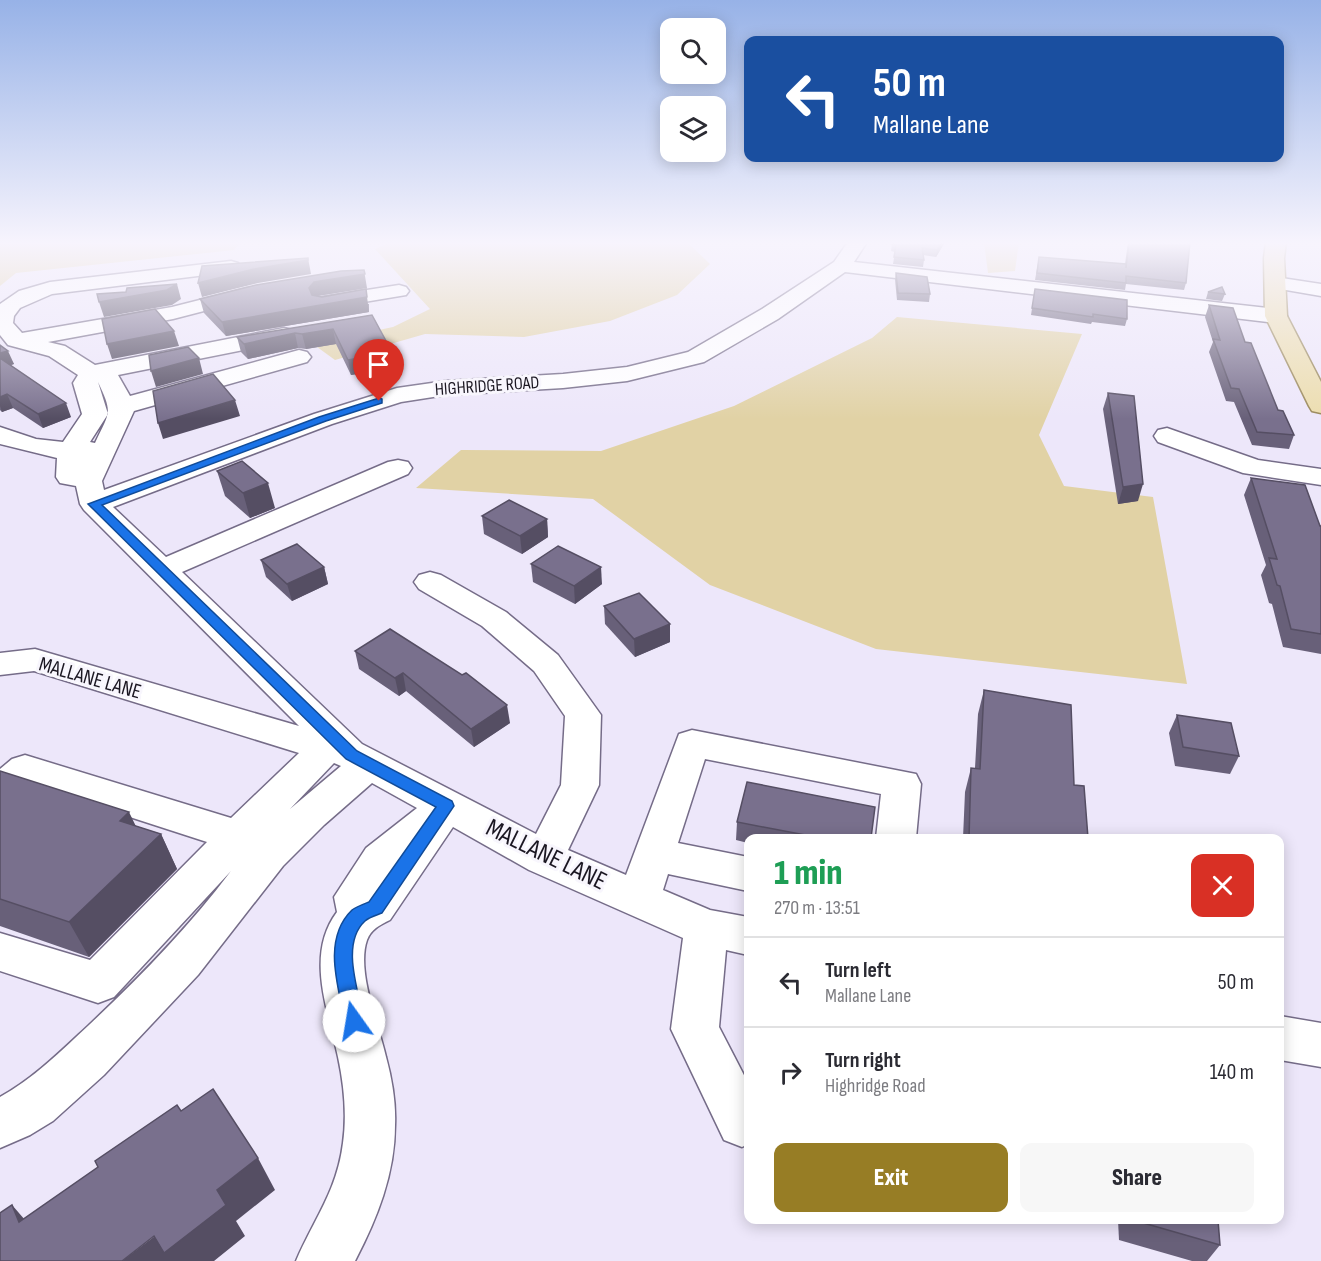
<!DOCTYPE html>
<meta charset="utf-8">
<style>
body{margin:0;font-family:"Sofia Sans Condensed",sans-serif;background:#f7f7f7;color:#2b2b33;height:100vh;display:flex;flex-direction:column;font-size:22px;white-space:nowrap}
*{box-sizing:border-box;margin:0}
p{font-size:20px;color:#7c7c81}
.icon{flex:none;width:33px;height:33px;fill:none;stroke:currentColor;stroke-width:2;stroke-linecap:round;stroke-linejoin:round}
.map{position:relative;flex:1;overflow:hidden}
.drawer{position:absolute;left:744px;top:834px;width:540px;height:390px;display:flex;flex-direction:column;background:#fff;border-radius:12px;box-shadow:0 3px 15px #0003}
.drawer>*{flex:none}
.top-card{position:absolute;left:744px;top:36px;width:540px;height:126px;border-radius:12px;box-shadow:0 3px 15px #0003;background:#1a4fa0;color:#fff;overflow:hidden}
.tools{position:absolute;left:660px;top:18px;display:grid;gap:12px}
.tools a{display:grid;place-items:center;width:66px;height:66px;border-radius:12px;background:#fff;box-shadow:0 3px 15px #0003;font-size:30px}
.pin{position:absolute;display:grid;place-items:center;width:51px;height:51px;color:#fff;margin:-62px -26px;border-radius:50% 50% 50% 0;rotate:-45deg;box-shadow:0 0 6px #0007}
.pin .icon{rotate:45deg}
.me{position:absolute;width:66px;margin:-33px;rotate:347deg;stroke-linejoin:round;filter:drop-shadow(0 0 4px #0008)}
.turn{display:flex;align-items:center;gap:21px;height:126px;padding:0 30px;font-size:27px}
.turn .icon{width:78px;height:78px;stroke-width:2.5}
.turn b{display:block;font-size:42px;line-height:51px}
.round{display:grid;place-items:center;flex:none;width:63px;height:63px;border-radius:12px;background:#f7f7f7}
.summary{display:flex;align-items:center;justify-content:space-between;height:102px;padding:0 30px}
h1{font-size:36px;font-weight:800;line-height:45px;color:#1e9e55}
.action{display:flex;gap:12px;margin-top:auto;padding:12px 30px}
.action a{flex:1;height:69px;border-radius:12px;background:#977d25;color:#fff;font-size:24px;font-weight:800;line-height:69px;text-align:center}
.action a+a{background:#f7f7f7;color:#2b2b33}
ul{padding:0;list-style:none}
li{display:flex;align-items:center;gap:18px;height:90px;padding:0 30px;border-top:2px solid #e1e1e2}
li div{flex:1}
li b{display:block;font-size:22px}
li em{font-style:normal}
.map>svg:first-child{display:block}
.green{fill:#e1d2a5}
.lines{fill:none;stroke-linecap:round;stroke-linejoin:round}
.minor-casing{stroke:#756c88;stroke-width:3}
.major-casing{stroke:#9a895b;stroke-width:3}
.minor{fill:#fff;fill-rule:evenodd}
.major{fill:#ecddaf;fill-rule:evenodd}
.wall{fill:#686079}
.shaded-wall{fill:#554e63}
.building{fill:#79708d;stroke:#554e63;stroke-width:1.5}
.route{fill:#1a73e8;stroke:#114b97;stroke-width:1.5}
.labels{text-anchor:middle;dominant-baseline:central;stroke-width:6;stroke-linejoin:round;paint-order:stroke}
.far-street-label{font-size:18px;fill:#1b1722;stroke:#f8f6fd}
.street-label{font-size:21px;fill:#1b1722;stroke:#f8f6fd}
.near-street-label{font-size:26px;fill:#1b1722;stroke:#f8f6fd}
</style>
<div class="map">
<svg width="1321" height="1261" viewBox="0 0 1321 1261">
<rect width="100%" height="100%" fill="#ede7fa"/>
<g class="green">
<path d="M 0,242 L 241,242 L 234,250 L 16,273 L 0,286 Z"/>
<path d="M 391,242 L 687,242 L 710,264 L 677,295 L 610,321 L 524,337 L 425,334 L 335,360 L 313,344 L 393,327 L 430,309 L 375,249 Z"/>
<path d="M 984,242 L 1019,242 L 1015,271 L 988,273 Z"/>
<path d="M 897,317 L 1082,334 L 1039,435 L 1064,486 L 1153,497 L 1187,684 L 876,649 L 710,585 L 593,499 L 416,488 L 461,450 L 601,451 L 734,406 L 872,338 Z"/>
</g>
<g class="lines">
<defs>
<g id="minor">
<path d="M 848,242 L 867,242 L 854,262 L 1276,309 L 1284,311 L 1287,316 L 1284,321 L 1276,323 L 845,272 L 778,319 L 704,362 L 627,381 L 563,388 L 446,395 L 401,402 L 332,424 L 113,507 L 166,557 L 388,462 L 398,460 L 408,462 L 412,468 L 408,474 L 182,572 L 362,744 L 536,834 L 561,785 L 565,716 L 534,671 L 482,626 L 419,589 L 414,582 L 419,575 L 430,572 L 441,575 L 506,612 L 558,655 L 601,715 L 599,785 L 568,850 L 626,875 L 679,734 L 692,730 L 916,774 L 921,784 L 916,838 L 876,838 L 881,794 L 705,759 L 678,843 L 748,857 L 748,891 L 668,874 L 663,890 L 710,910 L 748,917 L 748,955 L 726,950 L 719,1027 L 748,1083 L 748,1144 L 742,1147 L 724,1140 L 671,1029 L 683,938 L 529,870 L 453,827 L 390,920 C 380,925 371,929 367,940 C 356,971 379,1026 386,1057 C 392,1079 396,1103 395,1125 C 395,1174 377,1219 355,1261 L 296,1261 C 314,1219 337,1191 343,1143 C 347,1115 344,1085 338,1057 C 328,1009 305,955 337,912 L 334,897 L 366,848 L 417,808 L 372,783 L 324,825 L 283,866 L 198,975 L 104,1075 L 53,1121 L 30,1135 L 0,1148 L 0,1097 C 33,1079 61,1051 89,1025 C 140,977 189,927 231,871 L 114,997 L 98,1003 L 0,971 L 0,933 L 90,960 L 207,842 L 31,785 L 14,801 L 0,806 L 0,769 L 12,759 L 25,755 L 231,818 L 299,753 L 34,671 L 0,675 L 0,653 L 35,649 L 299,726 L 84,510 L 80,504 L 76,486 L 60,483 L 56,477 L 57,458 L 0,444 L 0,427 L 36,439 L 63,442 L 82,414 L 73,383 L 78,375 L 49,356 L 8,345 L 0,335 L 0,304 L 19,291 L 50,282 L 231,261 L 238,263 L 241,267 L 238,271 L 52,294 L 20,308 L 14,316 L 13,323 L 22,333 L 172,307 L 247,288 L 254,290 L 257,294 L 254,298 L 173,319 L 48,342 L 65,346 L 95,365 L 284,328 L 292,330 L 295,335 L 292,340 L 284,342 L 118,375 L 130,396 L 299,350 L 307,352 L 311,357 L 307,362 L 134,411 L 102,481 L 104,490 L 314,414 L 397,388 L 446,381 L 563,374 L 627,367 L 688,352 L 762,309 L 834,262 ZM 98,382 C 113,414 110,411 95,443 L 90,442 L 108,414 ZM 334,763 L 341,766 L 290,809 Z"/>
<path d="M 1275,277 L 1321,284 L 1321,296 L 1268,287 L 1265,283 L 1268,279 Z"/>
<path d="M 399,285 L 406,287 L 409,291 L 406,295 L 322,309 L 314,308 L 311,303 L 314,298 L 322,297 Z"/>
<path d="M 1167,428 L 1258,460 L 1321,469 L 1321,485 L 1243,473 L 1158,442 L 1154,436 L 1158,430 Z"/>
<path d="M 1280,1016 L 1321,1023 L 1321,1067 L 1280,1060 Z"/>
</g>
<path id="major" d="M 1266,242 L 1286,242 L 1284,258 L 1287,316 L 1321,382 L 1321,413 L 1312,411 L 1309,406 L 1265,316 L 1264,258 Z"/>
</defs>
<use href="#minor" class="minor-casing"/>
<use href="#major" class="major-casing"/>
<use href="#minor" class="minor"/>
<use href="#major" class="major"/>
</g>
<g class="wall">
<path d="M 945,242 L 936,257 L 923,255 L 924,260 L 923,267 L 893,264 L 895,252 L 891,251 L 892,244 Z"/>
<path d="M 1128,242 L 1190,242 L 1186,283 L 1184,290 L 1126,284 L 1125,290 L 1035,280 L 1039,257 L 1125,264 Z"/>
<path d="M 896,273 L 930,294 L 929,302 L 897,300 L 895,280 Z"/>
<path d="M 367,288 L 317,296 L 369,304 L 369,312 L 226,336 L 204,313 L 200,299 Z"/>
<path d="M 1035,289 L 1127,319 L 1125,326 L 1092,322 L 1091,324 L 1031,315 Z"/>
<path d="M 1208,292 L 1225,294 L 1222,301 L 1206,299 Z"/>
<path d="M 1209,305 L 1245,342 L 1278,410 L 1294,435 L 1289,449 L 1252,445 L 1234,402 L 1226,401 L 1209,352 L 1213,342 L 1205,317 Z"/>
<path d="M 372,315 L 392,352 L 395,367 L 351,375 L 336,344 L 306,349 L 298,348 L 248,359 L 241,352 L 237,337 Z"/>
<path d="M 0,345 L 14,364 L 11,365 L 71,417 L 43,428 L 13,408 L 2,412 L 0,410 Z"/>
<path d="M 1108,393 L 1138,501 L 1118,504 L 1103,409 Z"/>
<path d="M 217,471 L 275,508 L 250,518 L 225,496 Z"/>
<path d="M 1251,478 L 1321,526 L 1321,654 L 1283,647 L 1272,604 L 1269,603 L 1261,575 L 1266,565 L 1244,495 Z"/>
<path d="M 482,516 L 547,519 L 548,537 L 522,554 L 484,534 Z"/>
<path d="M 261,560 L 324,567 L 328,584 L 292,601 L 266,577 Z"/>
<path d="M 531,564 L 602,584 L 575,604 L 533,582 Z"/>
<path d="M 604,606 L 670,624 L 670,642 L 635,657 L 605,624 Z"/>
<path d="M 355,651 L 462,675 L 510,723 L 474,747 L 406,691 L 399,696 L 359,669 Z"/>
<path d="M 984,690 L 1074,785 L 1088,838 L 963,838 L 965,792 L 971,768 L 975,768 L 978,714 Z"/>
<path d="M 1177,715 L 1239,756 L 1230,774 L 1175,766 L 1169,733 Z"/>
<path d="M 0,771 L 136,826 L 161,834 L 177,869 L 89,957 L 0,926 Z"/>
<path d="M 737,822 L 871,838 L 748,838 L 748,843 L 736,840 Z"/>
<path d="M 1118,1220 L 1218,1220 L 1220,1245 L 1207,1261 L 1192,1261 L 1119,1240 Z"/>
</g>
<g class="shaded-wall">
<path d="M 942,242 L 945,242 L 936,257 L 937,250 Z"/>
<path d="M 308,258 L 311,274 L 258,283 L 202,297 L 198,283 L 254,269 Z"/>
<path d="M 364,270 L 367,288 L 317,296 L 312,302 L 309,288 L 314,282 Z"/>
<path d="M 177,284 L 181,299 L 172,305 L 104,317 L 99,302 Z"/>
<path d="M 366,289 L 369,312 L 226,336 L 222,322 Z"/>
<path d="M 333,329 L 336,344 L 306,349 L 302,334 Z"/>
<path d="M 174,331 L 179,346 L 112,359 L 107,344 Z"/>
<path d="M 295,333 L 298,348 L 248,359 L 244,344 Z"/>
<path d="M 8,351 L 14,364 L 1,368 L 0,365 L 0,353 Z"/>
<path d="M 392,352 L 395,367 L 351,375 L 348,360 Z"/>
<path d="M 199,358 L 203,374 L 156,387 L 151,371 Z"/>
<path d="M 7,394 L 13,408 L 2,412 L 0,406 L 0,397 Z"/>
<path d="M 235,400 L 240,416 L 163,439 L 158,423 Z"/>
<path d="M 66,403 L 71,417 L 43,428 L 38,414 Z"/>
<path d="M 268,483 L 275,508 L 250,518 L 243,493 Z"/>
<path d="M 1143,484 L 1138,501 L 1118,504 L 1123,487 Z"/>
<path d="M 547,519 L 548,537 L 522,554 L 520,536 Z"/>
<path d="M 324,567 L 328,584 L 292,601 L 287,584 Z"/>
<path d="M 601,567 L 602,584 L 575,604 L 574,586 Z"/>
<path d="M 670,624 L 670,642 L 635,657 L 634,639 Z"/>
<path d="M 403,673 L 406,691 L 399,696 L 395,678 Z"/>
<path d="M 507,705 L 510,723 L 474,747 L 471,729 Z"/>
<path d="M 129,812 L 146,847 L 161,834 L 177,869 L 89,957 L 69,922 L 120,821 Z"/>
<path d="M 258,1158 L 275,1190 L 236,1221 L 245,1236 L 214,1261 L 122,1261 Z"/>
<path d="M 12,1205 L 39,1236 L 19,1222 Z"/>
</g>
<g class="building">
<path d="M 894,242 L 942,242 L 937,250 L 922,248 L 924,260 L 894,257 L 896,245 L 892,244 Z"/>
<path d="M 1129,242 L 1190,242 L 1186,283 L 1126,276 L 1126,283 L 1037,273 L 1039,257 L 1126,264 L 1126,268 Z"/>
<path d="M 308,258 L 308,260 L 254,269 L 198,283 L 202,266 Z"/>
<path d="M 364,270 L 365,274 L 314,282 L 309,288 L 312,295 L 322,297 L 366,289 L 367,297 L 222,322 L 200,299 L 256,285 L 341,271 Z"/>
<path d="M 896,273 L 927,277 L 930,294 L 898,293 Z"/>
<path d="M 177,284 L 167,290 L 99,302 L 97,294 L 126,292 L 127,288 Z"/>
<path d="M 1222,287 L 1225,294 L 1208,292 Z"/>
<path d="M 1035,289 L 1127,300 L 1127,319 L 1093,314 L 1093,317 L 1032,308 Z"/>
<path d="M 1209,305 L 1233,308 L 1245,342 L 1251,343 L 1278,410 L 1283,411 L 1294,435 L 1257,432 L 1239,389 L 1231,388 L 1213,339 L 1220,340 Z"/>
<path d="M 155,309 L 174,331 L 107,344 L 102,319 Z"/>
<path d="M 372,315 L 392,352 L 348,360 L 333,329 L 302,334 L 295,333 L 244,344 L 237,337 Z"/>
<path d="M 0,345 L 8,351 L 0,353 Z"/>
<path d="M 188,347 L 199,358 L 151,371 L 149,355 Z"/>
<path d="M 0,358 L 66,403 L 38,414 L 7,394 L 0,397 Z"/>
<path d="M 213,374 L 235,400 L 158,423 L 153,391 Z"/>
<path d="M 1108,393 L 1134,396 L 1143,484 L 1123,487 Z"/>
<path d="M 242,461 L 268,483 L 243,493 L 217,471 Z"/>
<path d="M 1251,478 L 1305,485 L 1320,526 L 1321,526 L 1321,634 L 1291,629 L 1280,586 L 1277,585 L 1269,558 L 1277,559 Z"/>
<path d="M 509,500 L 547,519 L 520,536 L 482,516 Z"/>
<path d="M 297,544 L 324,567 L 287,584 L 261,560 Z"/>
<path d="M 558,546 L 601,567 L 574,586 L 531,564 Z"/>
<path d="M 639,593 L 670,624 L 634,639 L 604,606 Z"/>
<path d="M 390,629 L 462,675 L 466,673 L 507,705 L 471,729 L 403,673 L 395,678 L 355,651 Z"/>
<path d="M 984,690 L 1071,705 L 1074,785 L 1084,786 L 1088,838 L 969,838 L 971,768 L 980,769 Z"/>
<path d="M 1177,715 L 1231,723 L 1239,756 L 1183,747 Z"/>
<path d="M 0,771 L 129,812 L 120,821 L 161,834 L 69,922 L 0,899 Z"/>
<path d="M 747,782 L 875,807 L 871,838 L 821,838 L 737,822 Z"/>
<path d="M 1280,922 L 1283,936 L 1280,936 Z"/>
<path d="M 213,1089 L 258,1158 L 217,1190 L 226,1205 L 164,1253 L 154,1236 L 122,1261 L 0,1261 L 0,1213 L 12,1205 L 19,1222 L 98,1167 L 95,1161 L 177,1105 L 181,1111 Z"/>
<path d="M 1133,1220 L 1218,1220 L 1220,1245 Z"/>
</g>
<linearGradient id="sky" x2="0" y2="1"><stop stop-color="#97b2e7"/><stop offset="0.58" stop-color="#f7f4fd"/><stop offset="1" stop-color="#f7f4fd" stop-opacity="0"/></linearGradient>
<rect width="1321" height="419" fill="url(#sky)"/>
<path class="route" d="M 379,398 L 382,399 L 382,403 L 326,421 L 102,505 L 357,751 L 452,801 L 454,806 L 382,913 C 377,915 369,917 365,921 C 340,944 359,992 364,1021 L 361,1027 L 354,1029 L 348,1027 L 345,1021 C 338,986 322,939 352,910 C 356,907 364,904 369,902 L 436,807 L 346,759 L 88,504 L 319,417 Z"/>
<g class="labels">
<g class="far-street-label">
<text transform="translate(487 386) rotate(-4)">HIGHRIDGE ROAD</text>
</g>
<g class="street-label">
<text transform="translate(90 678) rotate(16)">MALLANE LANE</text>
</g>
<g class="near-street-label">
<text transform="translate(546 855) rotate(26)">MALLANE LANE</text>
</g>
</g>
</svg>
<div class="tools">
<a><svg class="icon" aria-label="search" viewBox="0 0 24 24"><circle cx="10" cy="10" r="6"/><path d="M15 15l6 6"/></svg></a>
<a><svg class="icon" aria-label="layers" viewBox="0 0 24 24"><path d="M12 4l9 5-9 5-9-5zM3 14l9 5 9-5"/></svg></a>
</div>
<div class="pin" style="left:379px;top:401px;background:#d93025"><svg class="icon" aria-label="arrive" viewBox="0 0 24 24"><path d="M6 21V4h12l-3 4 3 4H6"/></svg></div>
<svg class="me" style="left:354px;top:1021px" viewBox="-20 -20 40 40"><circle r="19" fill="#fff"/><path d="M0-13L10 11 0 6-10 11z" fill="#1a73e8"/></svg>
<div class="top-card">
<div class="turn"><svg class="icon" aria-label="left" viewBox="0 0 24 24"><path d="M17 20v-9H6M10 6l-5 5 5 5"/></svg><div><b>50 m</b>Mallane Lane</div></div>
</div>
<section class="drawer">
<div class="summary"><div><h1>1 min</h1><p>270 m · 13:51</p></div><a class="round" style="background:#d93025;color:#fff"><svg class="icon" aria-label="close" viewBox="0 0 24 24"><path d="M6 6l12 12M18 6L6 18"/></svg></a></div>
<ul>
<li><svg class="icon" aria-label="left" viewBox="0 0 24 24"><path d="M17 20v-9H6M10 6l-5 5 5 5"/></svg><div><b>Turn left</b><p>Mallane Lane</p></div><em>50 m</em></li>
<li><svg class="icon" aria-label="right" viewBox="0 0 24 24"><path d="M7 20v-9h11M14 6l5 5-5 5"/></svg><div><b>Turn right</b><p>Highridge Road</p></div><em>140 m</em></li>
</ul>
<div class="action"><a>Exit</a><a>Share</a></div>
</section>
</div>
